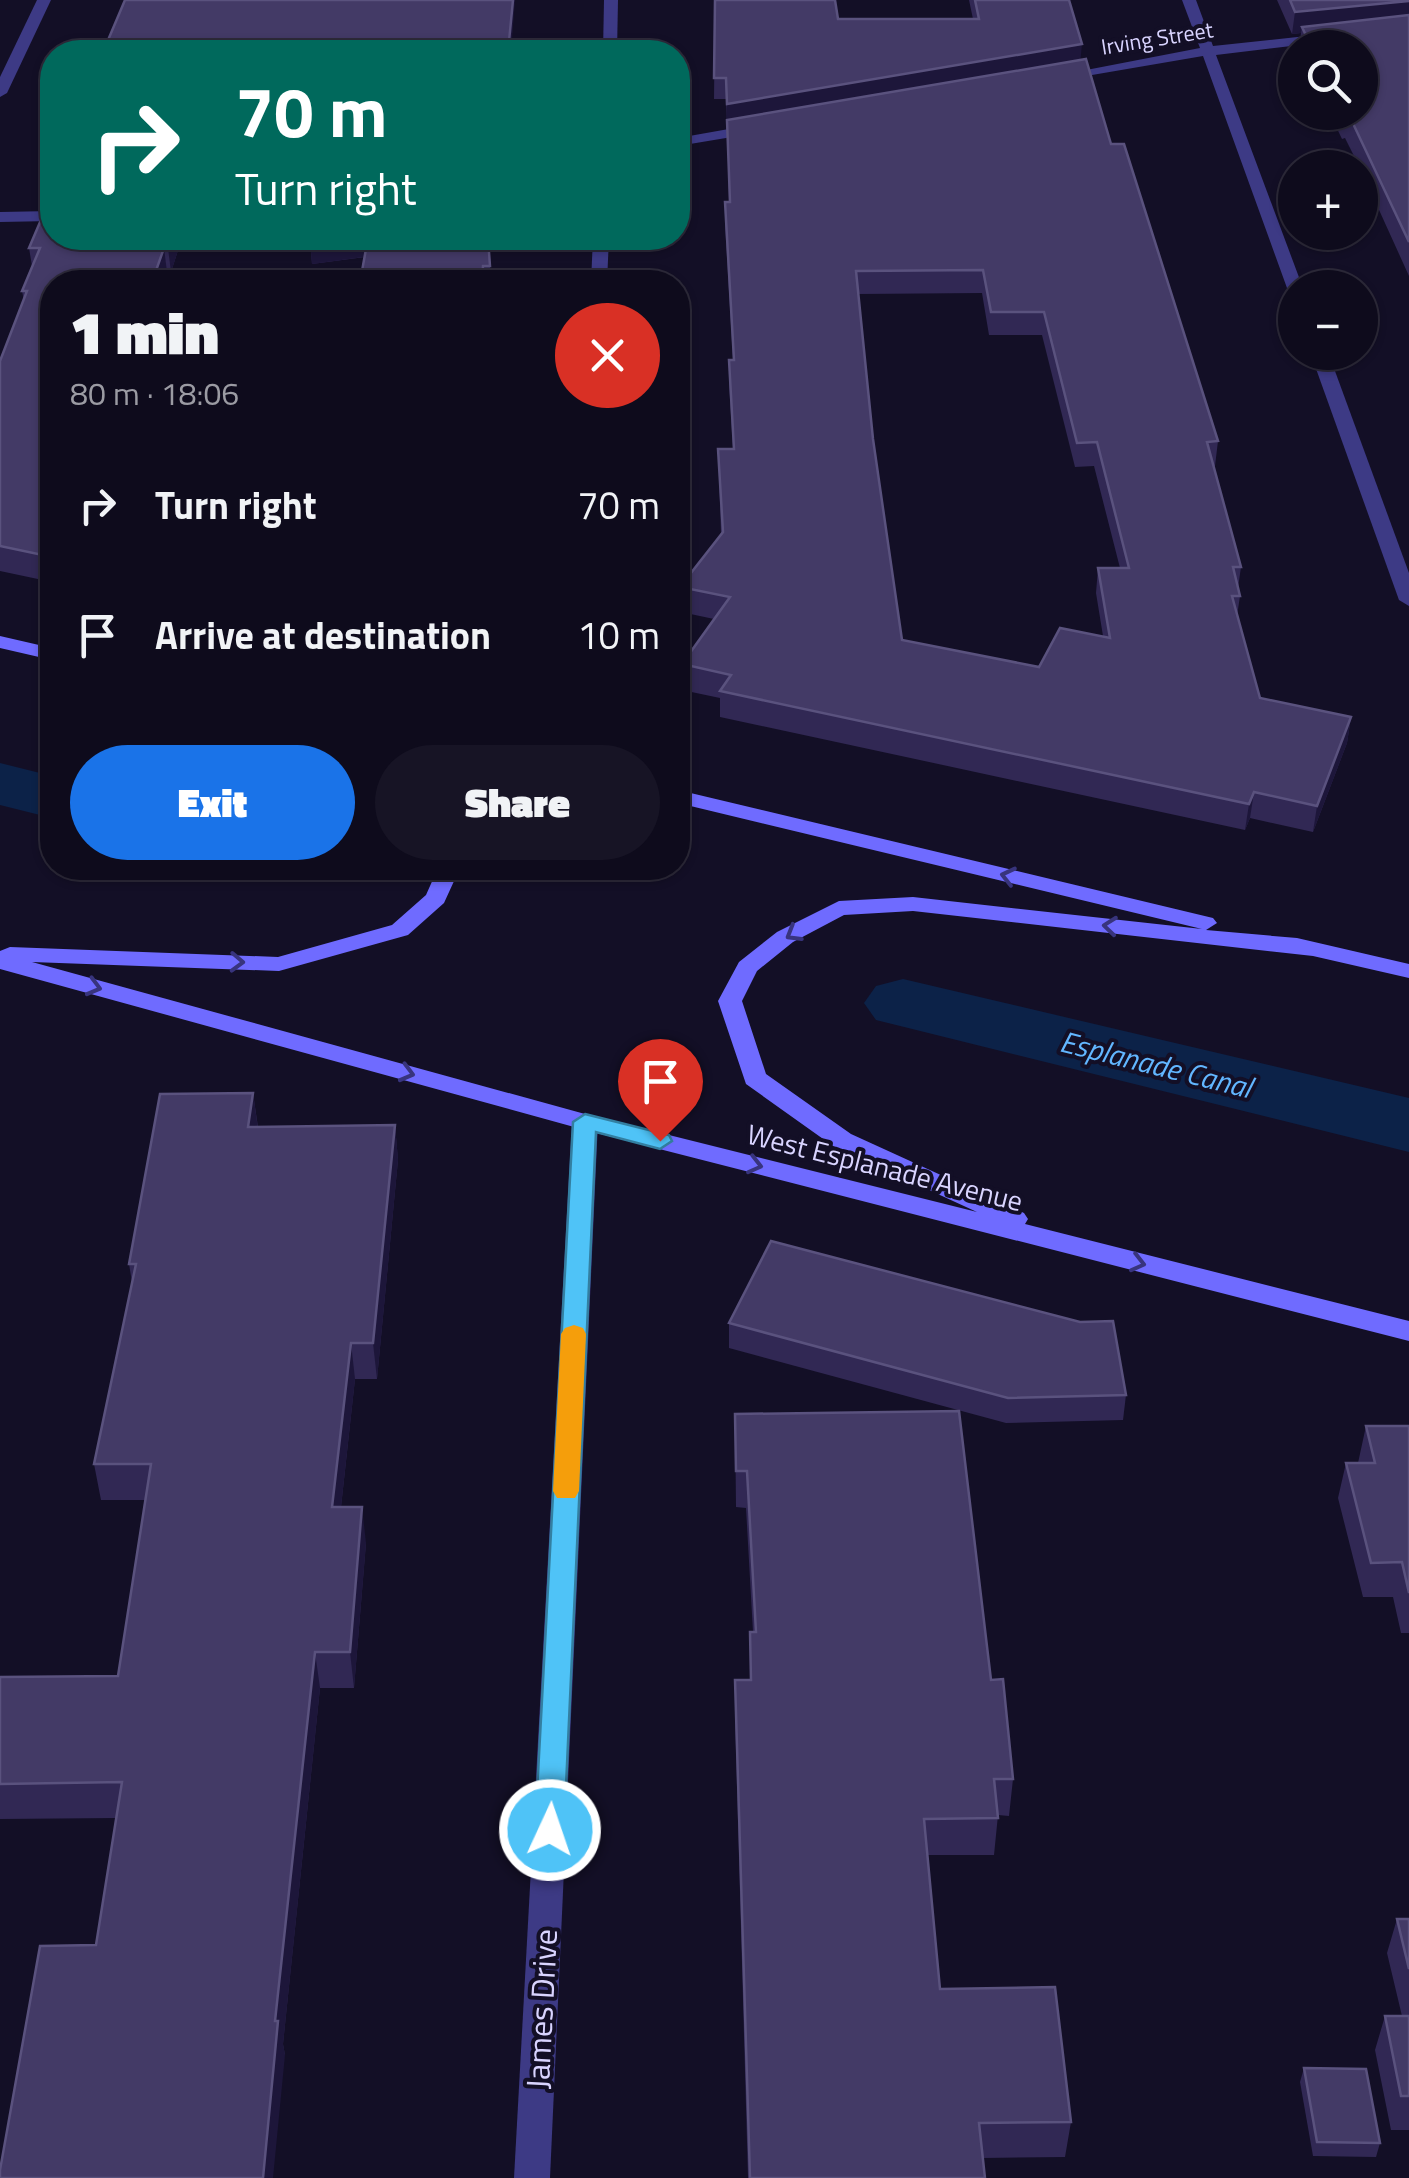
<!DOCTYPE html>
<meta charset="utf-8">
<style>
body{margin:0;font-family:"Titillium Web",sans-serif;background:#171425;color:#f1f3f6;height:100vh;display:flex;flex-direction:column;font-size:38px;white-space:nowrap}
*{box-sizing:border-box;margin:0}
p{font-size:32px;color:#9b9ba3}
.icon{flex:none;width:55px;height:55px;fill:none;stroke:currentColor;stroke-width:2;stroke-linecap:round;stroke-linejoin:round}
.map{position:relative;flex:1;overflow:hidden}
.side{position:absolute;left:40px;top:270px;width:650px;height:610px;display:flex;flex-direction:column;background:#0e0b1c;border-radius:40px;box-shadow:0 2px 8px #0004,0 0 0 2px #2e2b3b}
.side>*{flex:none}
.hud{position:absolute;left:40px;top:40px;width:650px;height:210px;border-radius:40px;box-shadow:0 2px 8px #0004,0 0 0 2px #2e2b3b;background:#00695c;color:#fff;overflow:hidden}
.controls{position:absolute;left:1278px;top:30px;display:grid;gap:20px}
.controls a{display:grid;place-items:center;width:100px;height:100px;border-radius:50%;background:#0e0b1c;box-shadow:0 2px 8px #0004,0 0 0 2px #2e2b3b;font-size:50px}
.pin{position:absolute;display:grid;place-items:center;width:85px;height:85px;color:#fff;margin:-102px -42px;border-radius:50% 50% 50% 0;rotate:-45deg;box-shadow:0 0 10px #0007}
.pin .icon{rotate:45deg}
.me{position:absolute;width:110px;margin:-55px;rotate:3deg;stroke-linejoin:round;filter:drop-shadow(0 0 8px #0008)}
.turn{display:flex;align-items:center;gap:35px;height:210px;padding:0 30px;font-size:45px}
.turn .icon{width:130px;height:130px;stroke-width:2.5}
.turn b{display:block;font-size:70px;line-height:85px}
.round{display:grid;place-items:center;flex:none;width:105px;height:105px;border-radius:52px;background:#171425}
.summary{display:flex;align-items:center;justify-content:space-between;height:170px;padding:0 30px}
h1{font-size:60px;font-weight:800;line-height:75px}
.primary-button{display:flex;gap:20px;margin-top:auto;padding:20px 30px}
.primary-button a{flex:1;height:115px;border-radius:60px;background:#1a73e8;color:#fff;font-size:40px;font-weight:800;line-height:115px;text-align:center}
.primary-button a+a{background:#171425;color:#f1f3f6}
ul{padding:0;list-style:none}
li{display:flex;align-items:center;gap:30px;height:130px;padding:0 30px}
li div{flex:1}
li b{display:block;font-size:38px}
li em{font-style:normal}
.map>svg:first-child{display:block}
.lines{fill:none;stroke-linecap:round;stroke-linejoin:round}
.canal{fill:#0c2248;fill-rule:evenodd}
.street{fill:#3d3a85;fill-rule:evenodd}
.secondary{fill:#6f6bff;fill-rule:evenodd}
.wall{fill:#312854;fill-rule:evenodd}
.shaded-wall{fill:#1d163a}
.building{fill:#433a66;stroke:#5a527e;stroke-width:2.5;fill-rule:evenodd}
.oneway{stroke:#38347d}
.route{fill:#4fc3f7;stroke:#337fa1;stroke-width:2.5}
.slow{fill:#f59e0b}
.labels{text-anchor:middle;dominant-baseline:central;stroke-width:8;stroke-linejoin:round;paint-order:stroke}
.far-street-label{font-size:22px;fill:#d9d4ff;stroke:#130f26}
.street-label{font-size:28px;fill:#d9d4ff;stroke:#130f26}
.water-label{font-size:30px;font-style:italic;fill:#62b6ff;stroke:#130f26}
.near-street-label{font-size:32px;fill:#d9d4ff;stroke:#130f26}
</style>
<div class="map">
<svg width="1409" height="2178" viewBox="0 0 1409 2178">
<rect width="100%" height="100%" fill="#130f26"/>
<g class="lines">
<g class="canal">
<path d="M 0,763 L 52,776 L 52,818 L 0,805 Z"/>
<path d="M 903,979 L 1409,1098 L 1409,1152 L 876,1020 L 864,1003 L 876,986 Z"/>
</g>
<g class="street">
<path d="M 37,0 L 51,0 L 7,93 L 0,97 L 0,77 Z"/>
<path d="M 604,0 L 618,0 L 617,52 L 603,52 Z"/>
<path d="M 1182,0 L 1196,0 L 1213,46 L 1334,33 L 1341,37 L 1334,41 L 1216,55 L 1303,288 L 1295,288 L 1295,293 L 1287,288 L 1203,56 L 1057,81 L 1050,77 L 1200,48 Z"/>
<path d="M 757,124 L 765,129 L 762,132 L 678,146 L 678,138 Z"/>
<path d="M 52,211 L 52,221 L 0,222 L 0,212 Z"/>
<path d="M 593,238 L 609,238 L 607,282 L 591,282 Z"/>
<path d="M 1310,352 L 1328,352 L 1409,573 L 1409,606 L 1399,600 Z"/>
<path d="M 585,1114 L 598,1122 L 550,2178 L 514,2178 L 572,1122 Z"/>
</g>
<g class="secondary">
<path d="M 0,636 L 52,648 L 52,660 L 0,648 Z"/>
<path d="M 678,790 L 1213,918 L 1217,923 L 1206,930 L 1297,938 L 1409,964 L 1409,978 L 1313,956 L 913,911 L 844,915 L 793,942 L 757,971 L 742,1001 L 766,1074 L 851,1134 L 1024,1213 L 1028,1219 L 1025,1224 L 1409,1321 L 1409,1341 L 585,1130 L 0,969 L 0,951 L 10,947 L 278,957 L 392,925 L 426,895 L 438,868 L 460,868 L 444,903 L 408,935 L 279,971 L 32,962 L 585,1114 L 977,1212 L 833,1146 L 746,1084 L 718,1001 L 739,962 L 777,932 L 839,901 L 913,897 L 1202,929 L 678,803 Z"/>
</g>
</g>
<g class="wall">
<path d="M 715,0 L 838,19 L 973,19 L 969,0 L 1069,0 L 1080,60 L 1218,441 L 1215,466 L 1213,466 L 1241,567 L 1238,588 L 1240,596 L 1237,616 L 1260,698 L 1351,717 L 1347,743 L 1313,832 L 1250,818 L 1245,830 L 720,717 L 720,698 L 682,690 L 682,664 L 714,619 L 681,612 L 680,587 L 721,534 L 718,449 L 733,449 L 729,383 L 729,360 L 733,360 L 725,224 L 725,202 L 729,202 L 727,125 L 726,99 L 714,99 ZM 982,293 L 989,335 L 1042,335 L 1075,467 L 1094,466 L 1120,568 L 1098,568 L 1096,593 L 1103,636 L 1039,667 L 902,640 L 873,439 L 858,294 Z"/>
<path d="M 1277,0 L 1409,0 L 1409,276 L 1360,168 L 1345,138 L 1342,139 L 1329,112 L 1360,112 L 1360,48 L 1299,48 L 1301,33 L 1292,34 Z"/>
<path d="M 182,238 L 171,272 L 52,282 L 52,582 L 0,571 L 0,361 L 24,301 L 22,291 L 32,266 L 29,248 Z"/>
<path d="M 488,238 L 491,282 L 360,282 L 365,257 L 312,264 L 310,240 Z"/>
<path d="M 253,1093 L 258,1127 L 395,1125 L 398,1160 L 377,1379 L 355,1379 L 341,1507 L 366,1543 L 354,1688 L 320,1688 L 283,2044 L 285,2055 L 96,1945 L 117,1818 L 0,1819 L 0,1677 L 118,1676 L 146,1500 L 101,1500 L 94,1464 L 132,1282 L 129,1264 Z"/>
<path d="M 1080,1322 L 1126,1395 L 1123,1420 L 1006,1423 L 729,1348 L 729,1323 Z"/>
<path d="M 735,1414 L 991,1680 L 1013,1779 L 1009,1816 L 998,1815 L 994,1855 L 928,1855 L 940,1989 L 1071,2122 L 1065,2157 L 983,2158 L 985,2178 L 748,2178 L 735,1716 L 735,1680 L 750,1680 L 750,1632 L 753,1632 L 746,1508 L 736,1507 Z"/>
<path d="M 1366,1426 L 1409,1426 L 1409,1633 L 1401,1633 L 1393,1597 L 1363,1597 L 1338,1498 L 1346,1463 L 1358,1463 Z"/>
<path d="M 1397,1919 L 1409,1919 L 1409,2130 L 1391,2130 L 1375,2050 L 1385,2016 L 1402,2016 L 1387,1953 Z"/>
<path d="M 1304,2068 L 1380,2143 L 1376,2157 L 1313,2156 L 1300,2082 Z"/>
</g>
<g class="shaded-wall">
<path d="M 513,0 L 515,0 L 511,52 L 508,52 Z"/>
<path d="M 1409,1 L 1409,22 L 1302,27 L 1301,33 L 1292,34 L 1295,12 Z"/>
<path d="M 1082,44 L 1080,65 L 726,125 L 727,104 Z"/>
<path d="M 171,238 L 182,238 L 171,272 L 168,248 Z"/>
<path d="M 329,238 L 370,238 L 371,256 L 312,264 L 310,240 Z"/>
<path d="M 164,248 L 167,272 L 163,282 L 152,282 Z"/>
<path d="M 1351,717 L 1347,743 L 1313,832 L 1317,806 Z"/>
<path d="M 1254,792 L 1250,818 L 1245,830 L 1249,804 Z"/>
<path d="M 253,1093 L 258,1129 L 248,1127 Z"/>
<path d="M 395,1125 L 398,1160 L 377,1379 L 373,1343 Z"/>
<path d="M 351,1343 L 355,1379 L 337,1543 L 332,1507 Z"/>
<path d="M 362,1507 L 366,1543 L 354,1688 L 350,1652 Z"/>
<path d="M 315,1652 L 320,1688 L 283,2044 L 285,2055 L 273,2178 L 263,2178 L 275,2021 Z"/>
</g>
<g class="building">
<path d="M 125,0 L 513,0 L 508,52 L 103,52 Z"/>
<path d="M 715,0 L 835,0 L 838,19 L 979,19 L 975,0 L 1069,0 L 1082,44 L 727,104 L 726,78 L 714,78 Z"/>
<path d="M 1290,0 L 1409,0 L 1409,1 L 1295,12 Z"/>
<path d="M 1409,15 L 1409,242 L 1349,115 L 1345,115 L 1344,112 L 1360,112 L 1360,48 L 1312,48 L 1302,27 Z"/>
<path d="M 1086,59 L 1111,144 L 1124,144 L 1218,441 L 1207,442 L 1241,567 L 1233,567 L 1240,596 L 1232,596 L 1260,698 L 1351,717 L 1317,806 L 1254,792 L 1249,804 L 720,691 L 731,675 L 682,664 L 730,597 L 680,587 L 723,532 L 718,449 L 734,449 L 729,360 L 734,360 L 725,202 L 730,202 L 727,120 ZM 983,270 L 991,312 L 1044,312 L 1077,443 L 1097,442 L 1129,568 L 1098,568 L 1110,638 L 1060,628 L 1039,667 L 902,640 L 873,439 L 856,271 Z"/>
<path d="M 52,194 L 52,238 L 171,238 L 168,248 L 164,248 L 152,282 L 52,282 L 52,557 L 0,546 L 0,361 L 27,291 L 22,291 L 40,248 L 29,248 Z"/>
<path d="M 368,238 L 488,238 L 490,266 L 483,266 L 482,282 L 360,282 Z"/>
<path d="M 253,1093 L 248,1127 L 395,1125 L 373,1343 L 351,1343 L 332,1507 L 362,1507 L 350,1652 L 315,1652 L 275,2021 L 278,2021 L 263,2178 L 0,2178 L 0,2170 L 40,1946 L 96,1945 L 122,1782 L 0,1784 L 0,1677 L 118,1676 L 151,1464 L 94,1464 L 136,1264 L 129,1264 L 160,1094 Z"/>
<path d="M 771,1241 L 1080,1322 L 1113,1321 L 1126,1395 L 1008,1398 L 729,1323 Z"/>
<path d="M 959,1411 L 991,1680 L 1003,1679 L 1013,1779 L 994,1779 L 998,1818 L 924,1819 L 940,1989 L 1055,1987 L 1071,2122 L 979,2123 L 985,2178 L 750,2178 L 735,1680 L 751,1680 L 750,1632 L 756,1632 L 747,1471 L 736,1471 L 735,1414 Z"/>
<path d="M 1366,1426 L 1409,1426 L 1409,1593 L 1402,1562 L 1371,1563 L 1346,1463 L 1375,1463 Z"/>
<path d="M 1397,1919 L 1409,1919 L 1409,1969 Z"/>
<path d="M 1385,2016 L 1409,2016 L 1409,2096 L 1401,2096 Z"/>
<path d="M 1304,2068 L 1366,2069 L 1380,2143 L 1317,2142 Z"/>
</g>
<defs><path id="oneway-chevron" d="M-2-3.5L2.5 0L-2 3.5" fill="none" stroke-width="1.6" stroke-linecap="round" stroke-linejoin="round" transform="scale(2.5)"/></defs>
<g class="oneway">
<use href="#oneway-chevron" transform="translate(1008 876) rotate(-167)"/>
<use href="#oneway-chevron" transform="translate(1110 926) rotate(-174)"/>
<use href="#oneway-chevron" transform="translate(793 934) rotate(149)"/>
<use href="#oneway-chevron" transform="translate(237 962) rotate(2)"/>
<use href="#oneway-chevron" transform="translate(94 987) rotate(15)"/>
<use href="#oneway-chevron" transform="translate(407 1073) rotate(15)"/>
<use href="#oneway-chevron" transform="translate(755 1165) rotate(14)"/>
<use href="#oneway-chevron" transform="translate(1138 1263) rotate(14)"/>
</g>
<path class="route" d="M 585,1114 L 669,1135 L 672,1141 L 660,1149 L 596,1132 L 564,1830 L 560,1839 L 550,1842 L 539,1839 L 535,1830 L 573,1122 Z"/>
<path class="slow" d="M 574,1325 L 583,1328 L 586,1334 L 579,1491 L 575,1498 L 557,1498 L 553,1491 L 561,1334 L 565,1328 Z"/>
<g class="labels">
<g class="far-street-label">
<text transform="translate(1157 38) rotate(-9)">Irving Street</text>
</g>
<g class="street-label">
<text transform="translate(885 1167) rotate(14)">West Esplanade Avenue</text>
</g>
<g class="water-label">
<text transform="translate(1156 1064) rotate(14)">Esplanade Canal</text>
</g>
<g class="near-street-label">
<text transform="translate(541 2009) rotate(-87)">James Drive</text>
</g>
</g>
</svg>
<div class="controls">
<a><svg class="icon" aria-label="search" viewBox="0 0 24 24"><circle cx="10" cy="10" r="6"/><path d="M15 15l6 6"/></svg></a>
<a>+</a>
<a>−</a>
</div>
<div class="pin" style="left:660px;top:1141px;background:#d93025"><svg class="icon" aria-label="arrive" viewBox="0 0 24 24"><path d="M6 21V4h12l-3 4 3 4H6"/></svg></div>
<svg class="me" style="left:550px;top:1830px" viewBox="-20 -20 40 40"><circle r="17" fill="#4fc3f7" stroke="#fff" stroke-width="3"/><path d="M0-11L8 9 0 5-8 9z" fill="#fff"/></svg>
<div class="hud">
<div class="turn"><svg class="icon" aria-label="right" viewBox="0 0 24 24"><path d="M7 20v-9h11M14 6l5 5-5 5"/></svg><div><b>70 m</b>Turn right</div></div>
</div>
<section class="side">
<div class="summary"><div><h1>1 min</h1><p>80 m · 18:06</p></div><a class="round" style="background:#d93025;color:#fff"><svg class="icon" aria-label="close" viewBox="0 0 24 24"><path d="M6 6l12 12M18 6L6 18"/></svg></a></div>
<ul>
<li><svg class="icon" aria-label="right" viewBox="0 0 24 24"><path d="M7 20v-9h11M14 6l5 5-5 5"/></svg><div><b>Turn right</b></div><em>70 m</em></li>
<li><svg class="icon" aria-label="arrive" viewBox="0 0 24 24"><path d="M6 21V4h12l-3 4 3 4H6"/></svg><div><b>Arrive at destination</b></div><em>10 m</em></li>
</ul>
<div class="primary-button"><a>Exit</a><a>Share</a></div>
</section>
</div>
